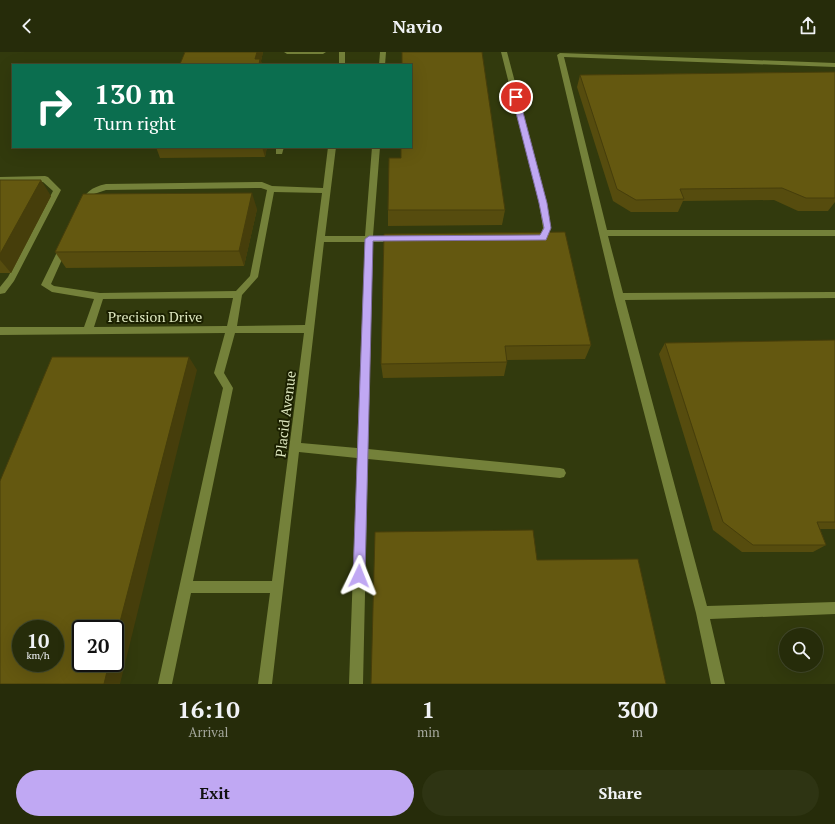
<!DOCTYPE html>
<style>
body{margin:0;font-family:"PT Serif",serif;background:#2e3413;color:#f1f3f6;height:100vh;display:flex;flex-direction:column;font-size:15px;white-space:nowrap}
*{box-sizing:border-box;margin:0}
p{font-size:13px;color:#a4a79c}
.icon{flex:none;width:22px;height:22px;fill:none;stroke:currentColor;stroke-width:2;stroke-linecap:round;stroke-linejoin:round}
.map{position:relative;height:632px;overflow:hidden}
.panel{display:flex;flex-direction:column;background:#262c0a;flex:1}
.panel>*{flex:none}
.top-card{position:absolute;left:12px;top:12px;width:400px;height:84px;border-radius:0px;box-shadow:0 4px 16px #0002,0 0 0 1px #42482b;background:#0b6e4f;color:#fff;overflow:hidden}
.tools{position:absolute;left:779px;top:576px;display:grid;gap:8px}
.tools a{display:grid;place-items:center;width:44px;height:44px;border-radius:50%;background:#262c0a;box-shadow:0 4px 16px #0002,0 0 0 1px #42482b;font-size:20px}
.speed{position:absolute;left:12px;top:568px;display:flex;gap:8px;font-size:20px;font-weight:700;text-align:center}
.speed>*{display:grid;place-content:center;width:52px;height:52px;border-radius:50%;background:#262c0a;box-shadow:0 4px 16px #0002,0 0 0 1px #42482b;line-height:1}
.speed small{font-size:10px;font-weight:400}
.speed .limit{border:2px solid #111;border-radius:6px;background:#fff;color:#111}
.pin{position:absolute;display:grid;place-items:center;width:34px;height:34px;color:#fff;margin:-17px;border:2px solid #fff;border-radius:50%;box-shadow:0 1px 4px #0007}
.me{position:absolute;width:44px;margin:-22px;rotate:2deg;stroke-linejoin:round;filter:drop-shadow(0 0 3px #0008)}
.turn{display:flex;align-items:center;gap:14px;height:84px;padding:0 16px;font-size:18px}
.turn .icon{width:52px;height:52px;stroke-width:2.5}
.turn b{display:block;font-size:28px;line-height:34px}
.eta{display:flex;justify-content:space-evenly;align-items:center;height:68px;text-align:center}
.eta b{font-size:24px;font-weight:700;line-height:28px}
.action{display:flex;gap:8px;margin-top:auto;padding:8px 16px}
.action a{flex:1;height:46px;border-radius:24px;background:#c0a8f3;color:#111;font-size:16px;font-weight:700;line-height:46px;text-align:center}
.action a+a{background:#2e3413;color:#f1f3f6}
header{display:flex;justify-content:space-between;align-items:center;height:52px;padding:0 16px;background:#262c0a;font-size:18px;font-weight:700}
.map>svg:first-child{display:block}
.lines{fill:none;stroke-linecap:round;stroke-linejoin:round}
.minor{fill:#74813a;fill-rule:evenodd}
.wall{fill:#564c0e}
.shaded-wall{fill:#463e0b}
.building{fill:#645810;stroke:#463e0b;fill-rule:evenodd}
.route{fill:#c0a8f3;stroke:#7d6d9e}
.labels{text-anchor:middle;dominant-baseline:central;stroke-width:4;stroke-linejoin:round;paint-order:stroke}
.street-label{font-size:14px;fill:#dfe8c0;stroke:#1b2000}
</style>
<header><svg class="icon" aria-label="back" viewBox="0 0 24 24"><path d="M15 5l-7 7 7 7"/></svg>Navio<svg class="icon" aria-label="share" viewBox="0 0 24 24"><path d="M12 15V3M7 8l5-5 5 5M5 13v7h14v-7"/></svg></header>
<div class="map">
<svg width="835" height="632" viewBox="0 0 835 632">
<rect width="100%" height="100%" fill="#323a0d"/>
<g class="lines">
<g class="minor">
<path d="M 284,0 L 326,0 L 323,2 L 287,2 Z"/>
<rect x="339" y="0" width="6" height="13"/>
<path d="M 380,0 L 386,0 L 385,13 L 379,13 Z"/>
<path d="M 501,0 L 507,0 L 547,151 L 551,176 L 546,188 C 542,189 535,190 533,186 L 534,184 L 540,183 L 543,176 L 539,151 Z"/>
<path d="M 560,1 L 835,11 L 835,15 L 564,5 L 607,178 L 835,178 L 835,184 L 608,184 L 623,241 L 835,240 L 835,246 L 625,248 L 707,554 L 835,550 L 835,562 L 710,567 L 725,632 L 711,632 L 696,561 L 614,245 L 557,3 Z"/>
<path d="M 276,95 L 284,95 L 282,102 L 276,102 Z"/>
<path d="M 328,95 L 336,95 L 325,184 L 365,184 L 372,95 L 380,95 L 373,184 L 397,184 L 401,187 L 397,190 L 373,190 L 368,397 L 560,416 L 564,417 L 566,421 L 564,425 L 560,426 L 368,407 L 363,632 L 349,632 L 357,406 L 299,400 L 272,632 L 258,632 L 270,541 L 191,541 L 172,632 L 158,632 L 223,336 L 214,321 L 225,281 L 0,283 L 0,275 L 84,275 L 94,247 L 52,240 L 41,233 L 60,194 L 64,191 L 68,194 L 51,232 L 54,234 L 100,241 L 236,239 L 250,224 L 267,138 L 261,136 L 106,138 L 94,142 L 86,156 L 83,157 L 79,154 C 85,141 91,135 106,132 L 262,130 L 272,134 L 323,136 ZM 274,140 L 322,141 L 305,273 L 237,274 L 242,243 L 258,225 ZM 324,190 L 365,190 L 357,396 L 301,391 ZM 233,246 L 227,274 L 94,275 L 103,247 ZM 235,281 L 304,281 L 272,529 L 193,529 L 233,336 L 224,321 Z"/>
<path d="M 45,124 L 48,125 L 61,138 L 14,229 L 5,241 L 0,242 L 0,235 L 8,225 L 53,139 L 43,130 L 0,131 L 0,125 Z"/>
</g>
</g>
<g class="wall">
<path d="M 185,0 L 263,0 L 261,9 L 262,13 L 180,13 Z"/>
<path d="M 835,20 L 835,150 L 828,159 L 798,159 L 774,148 L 683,149 L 678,160 L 631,160 L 613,149 L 577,35 L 580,23 Z"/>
<path d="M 156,95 L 267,95 L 265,105 L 160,106 Z"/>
<path d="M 401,106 L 505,158 L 502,173 L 388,174 L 388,158 Z"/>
<path d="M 0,128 L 51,144 L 11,221 L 0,221 Z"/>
<path d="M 257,157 L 244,214 L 66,216 L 55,200 Z"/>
<path d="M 384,182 L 591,293 L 585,307 L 507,308 L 507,310 L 504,324 L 383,326 L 381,312 Z"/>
<path d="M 835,288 L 835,477 L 820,477 L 826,493 L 813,500 L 742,500 L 713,478 L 659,302 L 665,291 Z"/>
</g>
<g class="shaded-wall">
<path d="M 257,0 L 263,0 L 261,9 L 262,13 L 259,13 L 255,7 Z"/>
<path d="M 262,95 L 267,95 L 265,105 Z"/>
<path d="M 41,128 L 51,144 L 11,221 L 0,208 L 0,202 Z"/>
<path d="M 252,141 L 257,157 L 244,214 L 239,199 Z"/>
<path d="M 189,305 L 197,318 L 120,632 L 104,632 L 109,611 L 115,611 L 115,589 Z"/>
</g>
<g class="building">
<path d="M 185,0 L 257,0 L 255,7 L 260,7 L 259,12 L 180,12 Z"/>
<path d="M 402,0 L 482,0 L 505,158 L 388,158 L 389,106 L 401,106 L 401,95 L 411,95 L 411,13 L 402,13 Z"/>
<path d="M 835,20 L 835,146 L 806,146 L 782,136 L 680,137 L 684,147 L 636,148 L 617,137 L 580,23 Z"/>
<path d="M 0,128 L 41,128 L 0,202 Z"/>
<path d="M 252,141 L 239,199 L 55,200 L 83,142 Z"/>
<path d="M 565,180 L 591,293 L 505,294 L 507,310 L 381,312 L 384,182 Z"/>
<path d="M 835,288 L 835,470 L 817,470 L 826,493 L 753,493 L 723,470 L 665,291 Z"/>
<path d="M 52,305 L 189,305 L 115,589 L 115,577 L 81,577 L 81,611 L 109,611 L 104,632 L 0,632 L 0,429 ZM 21,577 L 55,577 L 55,611 L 21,611 Z"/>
<path d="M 533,478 L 537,508 L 638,507 L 666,632 L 371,632 L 375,480 Z"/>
</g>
<path class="route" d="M 516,43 L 519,45 L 547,151 L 551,176 L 546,188 L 373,189 L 365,524 L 363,528 L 359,530 L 355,528 L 353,524 L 365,187 L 369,184 L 540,183 L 544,176 L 539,151 L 512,45 Z"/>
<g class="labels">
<g class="street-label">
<text x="155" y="264">Precision Drive</text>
<text transform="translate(285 362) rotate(-83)">Placid Avenue</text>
</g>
</g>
</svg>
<div class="tools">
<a><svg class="icon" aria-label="search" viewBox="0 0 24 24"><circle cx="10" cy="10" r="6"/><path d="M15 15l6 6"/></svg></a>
</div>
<div class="speed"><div>10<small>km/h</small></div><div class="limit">20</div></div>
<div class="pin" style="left:516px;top:45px;background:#d93025"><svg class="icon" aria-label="arrive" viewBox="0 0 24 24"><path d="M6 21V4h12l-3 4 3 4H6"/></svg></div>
<svg class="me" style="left:359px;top:524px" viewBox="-20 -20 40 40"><path d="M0-17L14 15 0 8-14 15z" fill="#c0a8f3" stroke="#fff" stroke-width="4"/></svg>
<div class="top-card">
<div class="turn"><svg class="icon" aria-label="right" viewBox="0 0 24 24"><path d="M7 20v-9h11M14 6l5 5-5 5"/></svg><div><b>130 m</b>Turn right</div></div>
</div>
</div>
<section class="panel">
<div class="eta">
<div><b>16:10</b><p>Arrival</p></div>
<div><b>1</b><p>min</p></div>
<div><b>300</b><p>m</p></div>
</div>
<div class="action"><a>Exit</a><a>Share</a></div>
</section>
